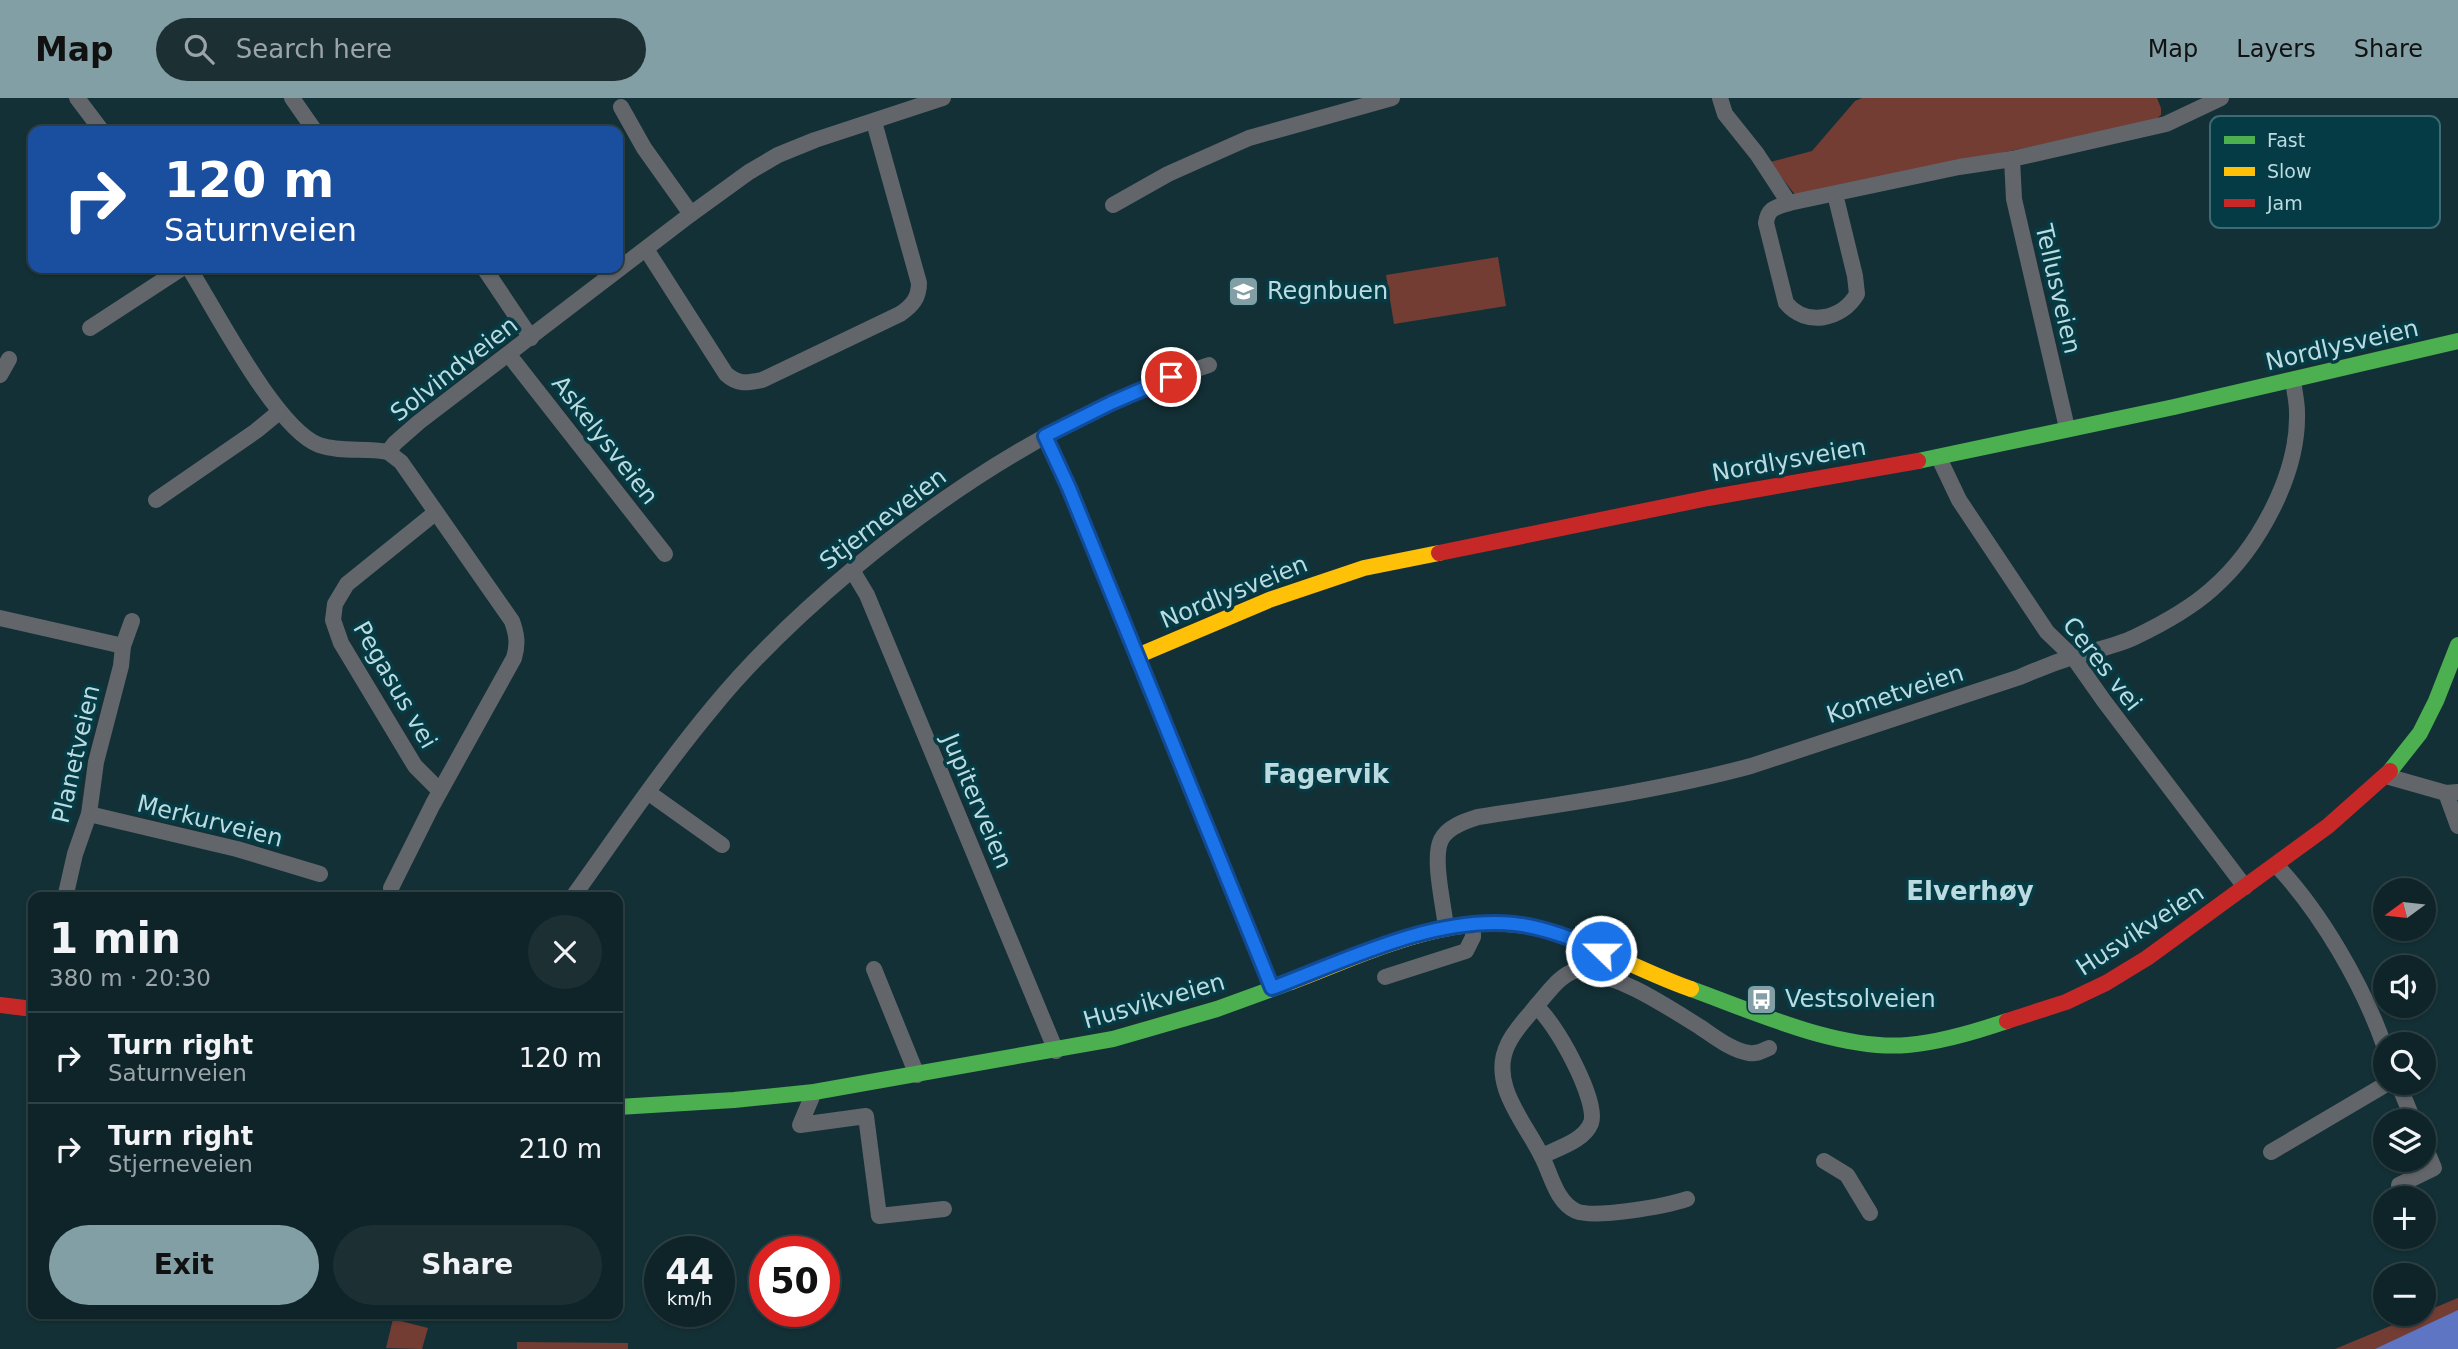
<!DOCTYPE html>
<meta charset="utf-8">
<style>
body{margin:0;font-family:"DejaVu Sans",sans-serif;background:#1c3034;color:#f1f3f6;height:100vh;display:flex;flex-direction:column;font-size:26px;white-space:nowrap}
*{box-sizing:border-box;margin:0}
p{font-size:23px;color:#9ba4a8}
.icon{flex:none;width:38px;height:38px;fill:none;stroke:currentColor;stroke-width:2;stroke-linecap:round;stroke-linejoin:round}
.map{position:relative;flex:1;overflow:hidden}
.details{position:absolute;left:28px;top:794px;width:595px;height:427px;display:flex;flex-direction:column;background:#0e2428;border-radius:14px;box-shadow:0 2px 5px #0004,0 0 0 2px #2e4145}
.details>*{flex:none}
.top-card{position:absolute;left:28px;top:28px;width:595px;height:147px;border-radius:14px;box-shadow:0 2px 5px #0004,0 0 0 2px #2e4145;background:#1a4fa0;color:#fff;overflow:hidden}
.needle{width:46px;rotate:255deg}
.tools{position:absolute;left:2373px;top:780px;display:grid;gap:14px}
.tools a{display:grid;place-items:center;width:63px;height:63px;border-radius:50%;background:#0e2428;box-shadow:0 2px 5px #0004,0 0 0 2px #2e4145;font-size:35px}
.speed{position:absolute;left:644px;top:1138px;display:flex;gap:14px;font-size:35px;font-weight:700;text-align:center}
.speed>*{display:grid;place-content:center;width:91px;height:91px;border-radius:50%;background:#0e2428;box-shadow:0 2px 5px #0004,0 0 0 2px #2e4145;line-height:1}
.speed small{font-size:18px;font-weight:400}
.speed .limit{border:10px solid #d22;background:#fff;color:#111}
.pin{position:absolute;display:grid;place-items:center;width:60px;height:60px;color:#fff;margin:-30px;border:4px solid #fff;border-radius:50%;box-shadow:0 2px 7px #0007}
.me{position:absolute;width:77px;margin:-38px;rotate:292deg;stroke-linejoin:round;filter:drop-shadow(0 0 5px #0008)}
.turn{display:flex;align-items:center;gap:24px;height:147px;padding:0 21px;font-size:32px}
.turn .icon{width:91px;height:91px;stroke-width:2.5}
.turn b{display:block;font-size:49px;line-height:60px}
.round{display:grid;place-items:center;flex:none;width:74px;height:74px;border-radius:37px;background:#1c3034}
.headline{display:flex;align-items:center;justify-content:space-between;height:119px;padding:0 21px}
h1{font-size:42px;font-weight:700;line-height:52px}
.button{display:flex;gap:14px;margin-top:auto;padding:14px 21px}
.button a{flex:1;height:80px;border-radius:42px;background:#819fa5;color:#111;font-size:28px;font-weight:700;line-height:80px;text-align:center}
.button a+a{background:#1c3034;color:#f1f3f6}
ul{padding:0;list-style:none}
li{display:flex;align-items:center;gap:21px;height:91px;padding:0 21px;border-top:2px solid #2e4145}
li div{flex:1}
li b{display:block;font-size:26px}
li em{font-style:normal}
header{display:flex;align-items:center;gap:42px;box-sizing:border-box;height:98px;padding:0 35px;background:#819fa5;color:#111}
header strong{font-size:33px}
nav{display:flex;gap:38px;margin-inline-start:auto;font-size:24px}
.search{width:490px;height:63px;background:#1c3034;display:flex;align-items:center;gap:18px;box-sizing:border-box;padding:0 24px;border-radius:38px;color:#9ba4a8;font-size:26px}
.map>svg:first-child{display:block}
.green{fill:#733d34}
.water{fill:#5e75c4}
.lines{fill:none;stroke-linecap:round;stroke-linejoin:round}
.street{stroke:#62666b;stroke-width:16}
.fast{stroke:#4caf50;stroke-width:16}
.slow{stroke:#ffc107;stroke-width:16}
.jam{stroke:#c62828;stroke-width:16}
.route-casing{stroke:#114b97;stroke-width:18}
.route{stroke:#1a73e8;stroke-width:12}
.labels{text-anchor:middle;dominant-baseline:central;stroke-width:7;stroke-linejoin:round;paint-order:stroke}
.street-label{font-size:24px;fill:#bcdbe1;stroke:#053b44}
.poi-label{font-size:24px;fill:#bcdbe1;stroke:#053b44;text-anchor:start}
.neighbourhood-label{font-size:26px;font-weight:bold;fill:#bcdbe1;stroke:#053b44}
.key{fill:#053b44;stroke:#3c6b73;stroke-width:2}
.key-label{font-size:19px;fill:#bcdbe1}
</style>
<header>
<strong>Map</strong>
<div class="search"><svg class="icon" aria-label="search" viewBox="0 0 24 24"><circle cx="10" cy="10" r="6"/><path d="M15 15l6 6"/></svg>Search here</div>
<nav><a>Map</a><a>Layers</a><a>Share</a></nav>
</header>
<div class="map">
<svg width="2458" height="1251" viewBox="0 0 2458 1251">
<rect width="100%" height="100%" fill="#133036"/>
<g class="green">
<path d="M 1862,0 L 2157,0 L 2161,10 L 2161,17 L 2153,23 L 1796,98 L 1770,64 L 1812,53 L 1855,3 Z"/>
<path d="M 1498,159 L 1506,208 L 1394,226 L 1386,177 Z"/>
<path d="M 2458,1200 L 2458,1251 L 2335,1251 L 2419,1216 L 2424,1216 L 2424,1214 Z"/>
<path d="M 393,1221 L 428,1230 L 422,1251 L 386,1250 Z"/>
<path d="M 517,1244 L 628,1245 L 628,1251 L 517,1251 Z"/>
</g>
<path class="water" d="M 2458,1212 L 2458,1251 L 2375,1251 Z"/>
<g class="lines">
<g class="street">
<path d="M 77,0 L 102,33"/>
<path d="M 292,0 L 315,33"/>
<path d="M 1720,0 L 1725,16 L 1757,56 L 1789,105"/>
<path d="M 621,9 L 644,50 L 691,116"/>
<path d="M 1835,96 L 1855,178 L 1857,196 C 1842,222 1806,229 1786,205 L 1766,125 C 1768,110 1776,109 1789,105 L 1959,69 L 2012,61"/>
<path d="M 1113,107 L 1168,76 L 1249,40 L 1392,0"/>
<path d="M 646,151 L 726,276 C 738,287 747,285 762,282 L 900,216 C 912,208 919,200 919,185 L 874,24"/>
<path d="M 189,170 C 215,211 276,331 319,347 C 342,355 365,349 388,354 L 395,345 L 419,324 L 691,116 L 749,74 L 778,57 L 815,42 L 943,0"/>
<path d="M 484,170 L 531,240"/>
<path d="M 90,230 L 182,170"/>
<path d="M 509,257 L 665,456"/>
<path d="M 0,277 L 9,261"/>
<path d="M 2067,330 L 2014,101 L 2012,61 L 2166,26 L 2221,0"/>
<path d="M 1045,338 L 1069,390 L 1272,890"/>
<path d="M 388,354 L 401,364 L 512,523 C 517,537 518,546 514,560 L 433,706 L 391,790"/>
<path d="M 1939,360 L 1959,402 L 2047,534 L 2073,559 L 2104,603 L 2245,789"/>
<path d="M 156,402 L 256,333 L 279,314"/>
<path d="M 435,415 L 347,486 L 335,506 L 333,522 L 341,545 L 415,668 L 440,693"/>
<path d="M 852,472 L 867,497 L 1056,953"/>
<path d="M 0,520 L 123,548"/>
<path d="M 2386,678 L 2446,695 L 2458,694"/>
<path d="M 649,695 L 722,747"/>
<path d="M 2446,695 L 2458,728"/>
<path d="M 89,716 L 237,751 L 320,776"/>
<path d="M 2276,767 C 2321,814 2364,889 2385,950"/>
<path d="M 65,800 L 75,756 L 89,716 L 96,664 L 121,568 L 123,548 L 132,523"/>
<path d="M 572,800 C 618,736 663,669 714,608 C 755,558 803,513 853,471 C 959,383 1077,309 1209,267"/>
<path d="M 1446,830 C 1444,808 1432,761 1441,742 C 1447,729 1465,723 1478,719 C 1569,705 1662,692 1751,668 L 2020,579 C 2038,571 2056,564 2075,558 C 2095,552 2116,548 2135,539 C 2160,527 2192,509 2212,491 C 2258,451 2299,376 2297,314 C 2297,303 2294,292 2293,282"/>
<path d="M 874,871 L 917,977"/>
<path d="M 1385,879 L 1466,853 L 1473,839 L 1473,826"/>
<path d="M 1536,909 C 1554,921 1599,1003 1591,1025 C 1584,1043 1558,1050 1542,1058"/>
<path d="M 2398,985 L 2414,1024"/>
<path d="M 814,994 L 800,1027 L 866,1018 L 879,1118 L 944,1111"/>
<path d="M 2271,1054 L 2388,985"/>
<path d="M 1824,1063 L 1847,1077 L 1870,1115"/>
<path d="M 2399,1087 L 2434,1070 L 2424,1046"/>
<path d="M 1687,1101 C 1666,1108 1595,1121 1576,1113 C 1556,1104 1551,1076 1542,1059 C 1526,1025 1488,986 1508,946 C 1515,931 1527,920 1537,907 C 1549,894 1559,877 1577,872 C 1622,878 1663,906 1700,929 C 1715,939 1731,952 1749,955 C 1757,956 1762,953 1769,950"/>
</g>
<g class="fast">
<path d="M 1918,363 L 2174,309 L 2458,243"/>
<path d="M 2390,673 L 2420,635 L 2436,603 L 2458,547"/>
<path d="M 1691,891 C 1755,914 1839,953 1908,947 C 1942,944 1975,934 2007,923"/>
<path d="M 618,1009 L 734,1002 L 814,994 L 1113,941 L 1217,911 L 1291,884"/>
</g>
<g class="slow">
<path d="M 1137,558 L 1269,502 L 1364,470 L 1439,455"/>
<path d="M 1291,884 C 1371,854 1461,807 1548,833 C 1597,847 1642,874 1691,891"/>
</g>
<g class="jam">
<path d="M 1439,455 L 1708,400 L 1918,363"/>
<path d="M 0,907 L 33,911"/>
<path d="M 2007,923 L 2066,904 L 2106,885 L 2147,860 L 2328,728 L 2390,673"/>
</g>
</g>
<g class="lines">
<defs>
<path id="route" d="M 1171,279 L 1111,305 L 1045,338 L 1069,390 L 1272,890 C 1347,862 1433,818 1514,826 C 1544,829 1573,841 1601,853"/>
</defs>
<use href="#route" class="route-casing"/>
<use href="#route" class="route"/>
</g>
<defs>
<symbol id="school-square" viewBox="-11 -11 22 22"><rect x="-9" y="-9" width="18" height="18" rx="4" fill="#819fa5" stroke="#053b44"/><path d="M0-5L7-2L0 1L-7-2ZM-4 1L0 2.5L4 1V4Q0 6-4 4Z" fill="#fff"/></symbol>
<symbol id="bus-square" viewBox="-11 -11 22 22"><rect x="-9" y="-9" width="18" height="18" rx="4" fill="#819fa5" stroke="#053b44"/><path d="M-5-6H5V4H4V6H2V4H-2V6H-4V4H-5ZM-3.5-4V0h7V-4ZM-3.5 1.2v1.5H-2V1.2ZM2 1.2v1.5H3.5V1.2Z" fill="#fff"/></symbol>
</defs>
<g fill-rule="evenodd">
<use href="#school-square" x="1226" y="176" width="35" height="35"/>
<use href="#bus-square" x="1744" y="884" width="35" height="35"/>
</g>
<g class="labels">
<g class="street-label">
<text transform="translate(2058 191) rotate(77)">Tellusveien</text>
<text transform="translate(2342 247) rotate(-13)">Nordlysveien</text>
<text transform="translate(454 271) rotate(-38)">Solvindveien</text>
<text transform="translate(605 342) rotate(52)">Askelysveien</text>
<text transform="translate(1789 362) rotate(-10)">Nordlysveien</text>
<text transform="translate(883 421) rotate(-37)">Stjerneveien</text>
<text transform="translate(1234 494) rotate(-22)">Nordlysveien</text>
<text transform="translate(2102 566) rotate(52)">Ceres vei</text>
<text transform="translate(395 587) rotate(60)">Pegasus vei</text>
<text transform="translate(1895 596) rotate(-18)">Kometveien</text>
<text transform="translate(76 656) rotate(-77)">Planetveien</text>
<text transform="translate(977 703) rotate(67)">Jupiterveien</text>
<text transform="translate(210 723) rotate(14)">Merkurveien</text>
<text transform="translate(2140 832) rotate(-33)">Husvikveien</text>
<text transform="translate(1154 903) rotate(-16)">Husvikveien</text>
</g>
<g class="poi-label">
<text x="1267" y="193">Regnbuen</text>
<text x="1785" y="901">Vestsolveien</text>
</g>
<g class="neighbourhood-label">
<text x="1326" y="676">Fagervik</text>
<text x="1970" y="793">Elverhøy</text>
</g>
</g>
<rect x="2210" y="18" width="230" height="112" rx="10" class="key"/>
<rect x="2224" y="38" width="31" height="8" fill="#4caf50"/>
<rect x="2224" y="69" width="31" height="9" fill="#ffc107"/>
<rect x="2224" y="101" width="31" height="8" fill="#c62828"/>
<g class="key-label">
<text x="2267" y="49">Fast</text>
<text x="2267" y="80">Slow</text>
<text x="2267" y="112">Jam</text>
</g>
</svg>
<div class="tools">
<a><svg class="needle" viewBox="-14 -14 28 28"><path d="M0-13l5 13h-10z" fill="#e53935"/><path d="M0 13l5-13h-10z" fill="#9ba4a8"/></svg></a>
<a><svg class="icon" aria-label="sound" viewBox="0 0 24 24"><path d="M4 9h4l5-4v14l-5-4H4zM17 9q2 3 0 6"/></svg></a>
<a><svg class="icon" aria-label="search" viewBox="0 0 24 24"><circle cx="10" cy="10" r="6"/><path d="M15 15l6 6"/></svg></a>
<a><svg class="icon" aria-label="layers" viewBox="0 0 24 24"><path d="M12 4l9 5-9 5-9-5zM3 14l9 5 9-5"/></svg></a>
<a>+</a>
<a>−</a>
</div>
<div class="speed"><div>44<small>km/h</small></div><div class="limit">50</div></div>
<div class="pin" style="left:1171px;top:279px;background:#d93025"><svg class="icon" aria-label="arrive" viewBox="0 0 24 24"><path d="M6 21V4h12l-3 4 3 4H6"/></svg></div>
<svg class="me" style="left:1601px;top:853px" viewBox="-20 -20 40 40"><circle r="17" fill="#1a73e8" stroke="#fff" stroke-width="3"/><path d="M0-11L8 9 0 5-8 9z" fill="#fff"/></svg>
<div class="top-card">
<div class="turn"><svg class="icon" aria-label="right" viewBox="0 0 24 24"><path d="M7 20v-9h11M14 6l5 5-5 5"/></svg><div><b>120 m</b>Saturnveien</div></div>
</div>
<section class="details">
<div class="headline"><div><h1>1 min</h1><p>380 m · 20:30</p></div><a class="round"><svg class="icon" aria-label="close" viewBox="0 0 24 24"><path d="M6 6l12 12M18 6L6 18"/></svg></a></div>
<ul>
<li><svg class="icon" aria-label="right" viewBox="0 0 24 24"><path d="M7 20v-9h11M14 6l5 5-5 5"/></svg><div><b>Turn right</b><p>Saturnveien</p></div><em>120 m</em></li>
<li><svg class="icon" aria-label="right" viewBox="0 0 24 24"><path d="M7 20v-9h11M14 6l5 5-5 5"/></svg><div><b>Turn right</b><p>Stjerneveien</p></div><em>210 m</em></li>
</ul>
<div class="button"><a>Exit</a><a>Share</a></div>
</section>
</div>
